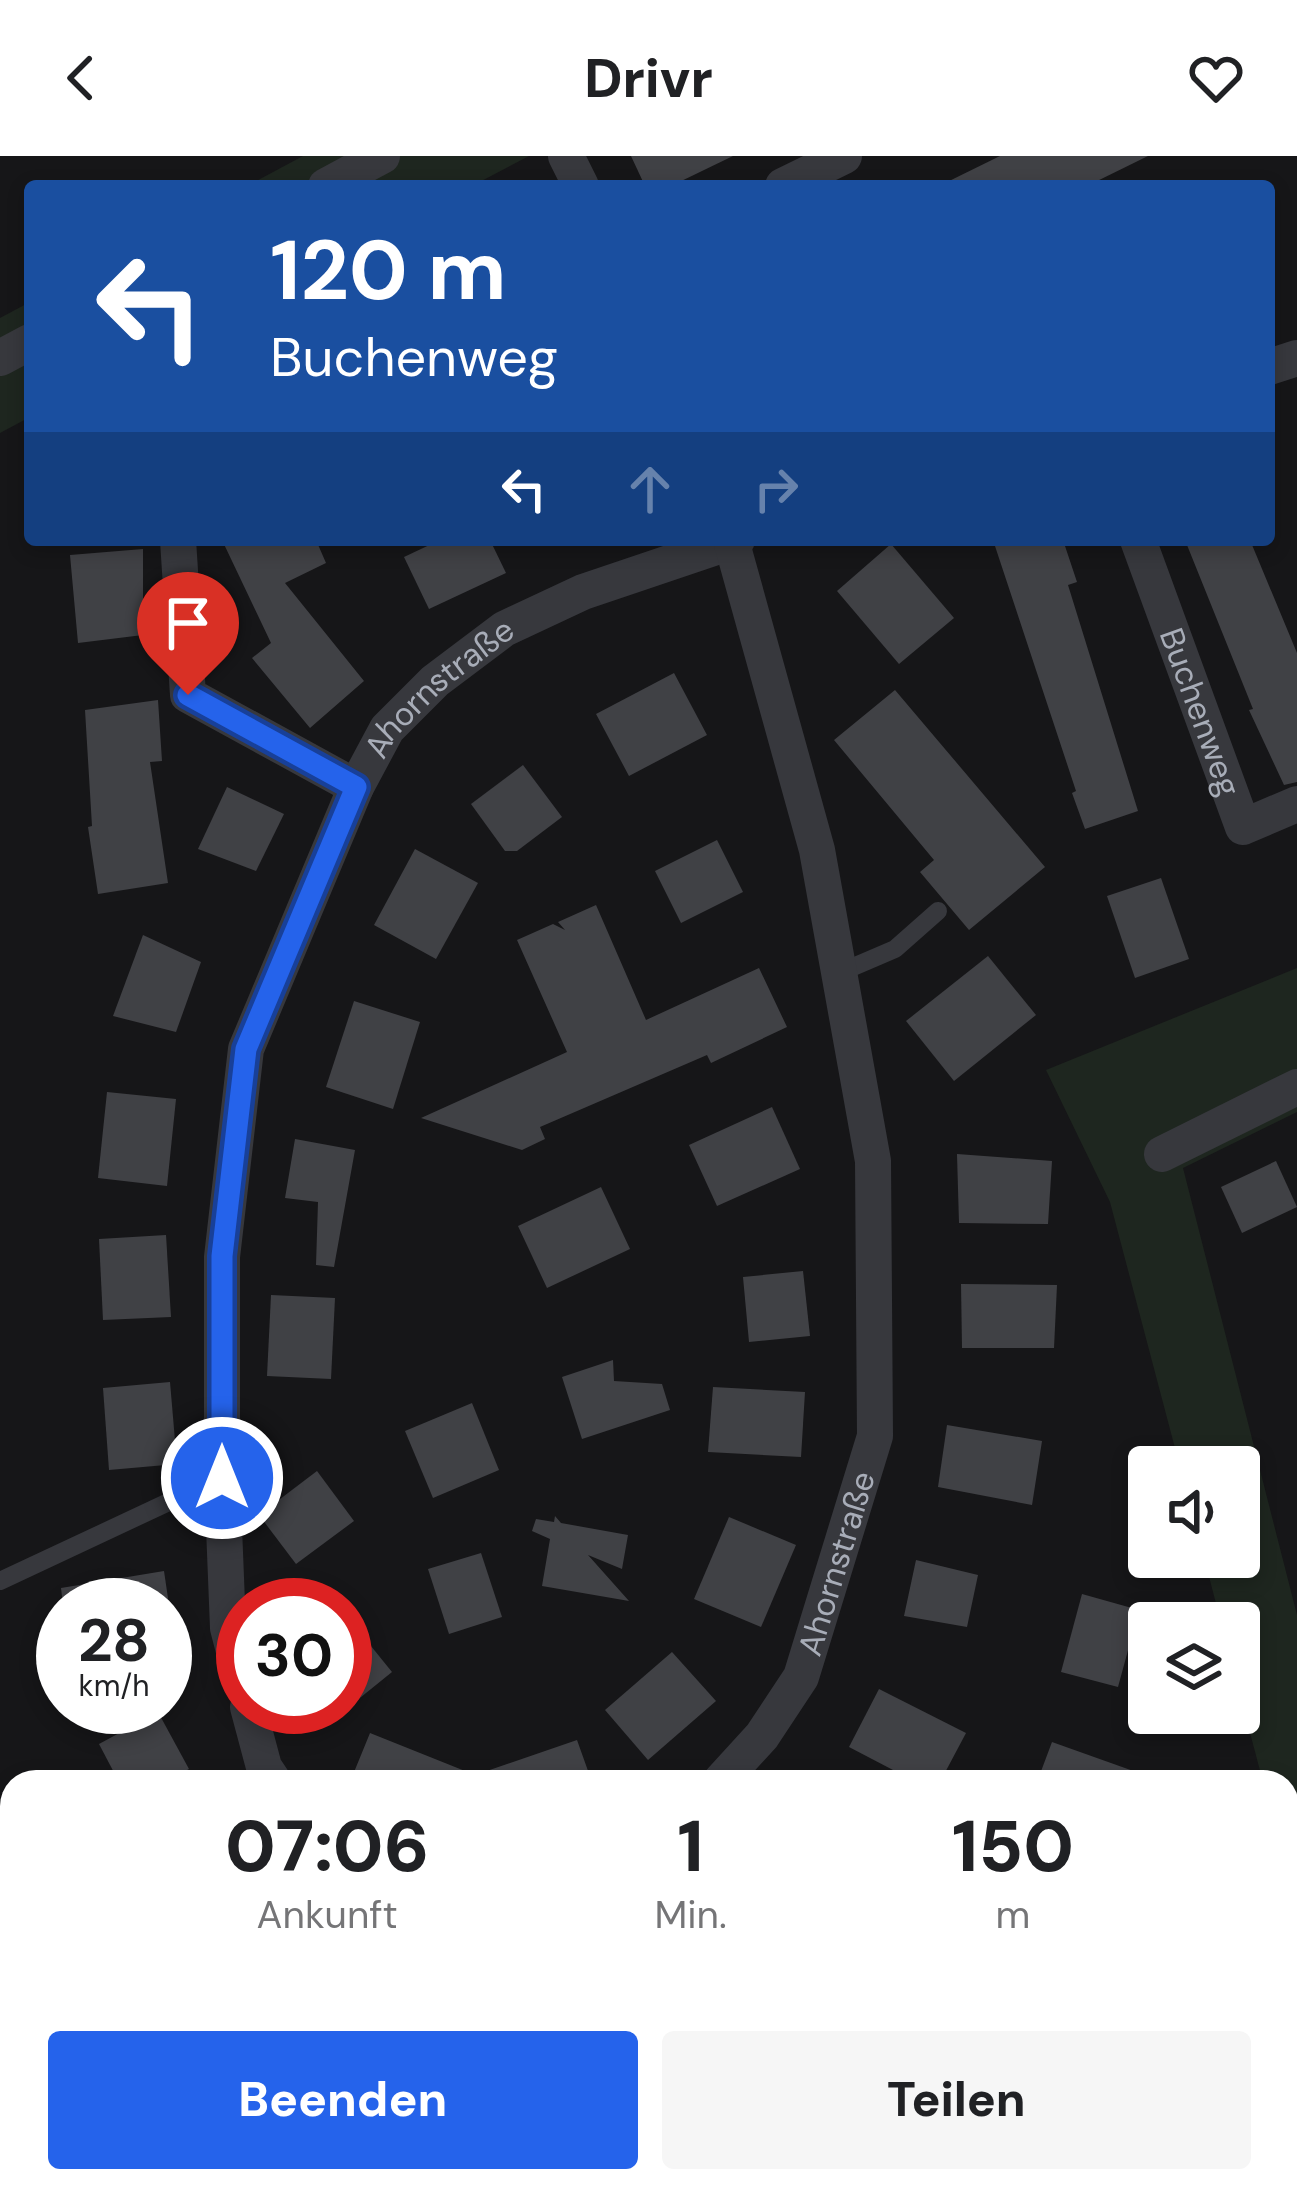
<!DOCTYPE html>
<html lang="de">
<meta charset="utf-8">
<style>
body{margin:0;font-family:"DM Sans",sans-serif;background:#f6f6f6;color:#202124;height:100vh;display:flex;flex-direction:column;font-size:45px;white-space:nowrap}
*{box-sizing:border-box;margin:0}
p{font-size:39px;color:#757577}
.icon{flex:none;width:66px;height:66px;fill:none;stroke:currentColor;stroke-width:2;stroke-linecap:round;stroke-linejoin:round}
.map{position:relative;flex:1;overflow:hidden}
.drawer{position:absolute;left:0px;top:1614px;width:1299px;height:423px;display:flex;flex-direction:column;background:#fff;border-radius:36px 36px 0 0;box-shadow:0 6px 18px #0003}
.drawer>*{flex:none}
.banner{position:absolute;left:24px;top:24px;width:1251px;height:366px;border-radius:12px;box-shadow:0 6px 18px #0003;background:#1a4fa0;color:#fff;overflow:hidden}
.tools{position:absolute;left:1128px;top:1290px;display:grid;gap:24px}
.tools a{display:grid;place-items:center;width:132px;height:132px;border-radius:12px;background:#fff;box-shadow:0 6px 18px #0003;font-size:60px}
.speed{position:absolute;left:36px;top:1422px;display:flex;gap:24px;font-size:60px;font-weight:700;text-align:center}
.speed>*{display:grid;place-content:center;width:156px;height:156px;border-radius:50%;background:#fff;box-shadow:0 6px 18px #0003;line-height:1}
.speed small{font-size:30px;font-weight:400}
.speed .limit{border:18px solid #d22;background:#fff;color:#111}
.pin{position:absolute;display:grid;place-items:center;width:102px;height:102px;color:#fff;margin:-123px -51px;border-radius:50% 50% 50% 0;rotate:-45deg;box-shadow:0 0 12px #0007}
.pin .icon{rotate:45deg}
.me{position:absolute;width:132px;margin:-66px;rotate:0deg;stroke-linejoin:round;filter:drop-shadow(0 0 9px #0008)}
.turn{display:flex;align-items:center;gap:42px;height:252px;padding:0 48px;font-size:54px}
.turn .icon{width:156px;height:156px;stroke-width:2.5}
.turn b{display:block;font-size:84px;line-height:102px}
.lanes{display:flex;align-items:center;height:114px;padding:0 48px;background:#0003;justify-content:center;gap:60px;direction:ltr}
.lanes .off{opacity:.35}
.eta{display:flex;justify-content:space-evenly;align-items:center;height:204px;text-align:center}
.eta b{font-size:72px;font-weight:800;line-height:84px}
.action{display:flex;gap:24px;margin-top:auto;padding:24px 48px}
.action a{flex:1;height:138px;border-radius:12px;background:#2563eb;color:#fff;font-size:48px;font-weight:800;line-height:138px;text-align:center}
.action a+a{background:#f6f6f6;color:#202124}
header{display:flex;justify-content:space-between;align-items:center;height:156px;padding:0 48px;background:#fff;font-size:54px;font-weight:800}
.map>svg:first-child{display:block}
.green{fill:#1e261f}
.building{fill:#404145}
.lines{fill:none;stroke-linecap:round;stroke-linejoin:round}
.lane{stroke:#37383d;stroke-width:18}
.street{stroke:#37383d;stroke-width:36}
.route-casing{stroke:#184099;stroke-width:30}
.route{stroke:#2563eb;stroke-width:21}
.labels{text-anchor:middle;dominant-baseline:central;stroke-width:9;stroke-linejoin:round;paint-order:stroke}
.street-label{font-size:33px;fill:#a8adb8;stroke:#111113}
</style>
<header><svg class="icon" aria-label="back" viewBox="0 0 24 24"><path d="M15 5l-7 7 7 7"/></svg>Drivr<svg class="icon" aria-label="heart" viewBox="0 0 24 24"><path d="M12 20l-8-8c-3-5 5-10 8-4 3-6 11-1 8 4z"/></svg></header>
<div class="map">
<svg width="1297" height="2035" viewBox="0 0 1297 2035">
<rect width="100%" height="100%" fill="#161618"/>
<g class="green">
<path d="M 303,0 L 529,0 L 472,30 L 247,30 Z"/>
<path d="M 30,146 L 30,261 L 0,277 L 0,162 Z"/>
<path d="M 1297,812 L 1297,956 L 1183,1012 L 1297,1459 L 1297,1737 L 1287,1707 L 1287,1626 L 1263,1626 L 1239,1535 L 1239,1467 L 1221,1467 L 1204,1401 L 1239,1401 L 1239,1311 L 1180,1311 L 1110,1046 L 1046,914 Z"/>
<path d="M 1297,1928 L 1297,2035 L 1254,2035 L 1258,2025 L 1287,2025 L 1287,1953 Z"/>
</g>
<g class="building">
<path d="M 631,0 L 733,0 L 671,30 L 645,30 Z"/>
<path d="M 1000,0 L 1148,0 L 1087,30 L 939,30 Z"/>
<path d="M 222,384 L 316,384 L 326,407 L 285,427 L 364,525 L 310,572 L 252,502 L 271,487 Z"/>
<path d="M 440,384 L 490,384 L 506,417 L 429,453 L 404,401 Z"/>
<path d="M 993,384 L 1063,384 L 1077,426 L 1068,429 L 1138,655 L 1085,673 L 1072,637 L 1076,635 Z"/>
<path d="M 1185,384 L 1250,384 L 1297,497 L 1297,626 L 1284,629 L 1249,554 L 1253,553 Z"/>
<path d="M 891,388 L 954,462 L 899,508 L 837,435 Z"/>
<path d="M 143,393 L 143,479 L 78,487 L 70,399 Z"/>
<path d="M 674,517 L 707,579 L 629,620 L 596,558 Z"/>
<path d="M 895,534 L 1045,711 L 969,774 L 920,716 L 934,704 L 834,584 Z"/>
<path d="M 158,544 L 162,605 L 150,606 L 168,727 L 98,738 L 88,671 L 92,670 L 85,554 Z"/>
<path d="M 523,609 L 562,661 L 517,695 L 505,695 L 471,648 Z"/>
<path d="M 227,631 L 284,658 L 256,715 L 198,693 Z"/>
<path d="M 717,684 L 743,736 L 681,767 L 655,715 Z"/>
<path d="M 415,693 L 478,727 L 436,803 L 374,769 Z"/>
<path d="M 1161,722 L 1189,803 L 1135,822 L 1107,740 Z"/>
<path d="M 596,749 L 646,864 L 759,812 L 787,871 L 711,907 L 707,899 L 540,971 L 545,983 L 522,994 L 421,962 L 567,896 L 517,784 L 553,768 L 565,774 L 558,766 Z"/>
<path d="M 143,779 L 201,806 L 176,876 L 113,860 Z"/>
<path d="M 988,800 L 1036,859 L 954,925 L 906,865 Z"/>
<path d="M 354,845 L 420,866 L 393,953 L 326,931 Z"/>
<path d="M 107,936 L 176,943 L 167,1030 L 98,1022 Z"/>
<path d="M 772,951 L 800,1013 L 717,1050 L 689,989 Z"/>
<path d="M 295,983 L 355,994 L 334,1111 L 316,1109 L 318,1046 L 285,1042 Z"/>
<path d="M 957,998 L 1052,1005 L 1048,1068 L 959,1067 Z"/>
<path d="M 1276,1005 L 1297,1051 L 1242,1077 L 1221,1031 Z"/>
<path d="M 601,1031 L 630,1093 L 547,1132 L 518,1070 Z"/>
<path d="M 166,1079 L 171,1161 L 103,1164 L 99,1083 Z"/>
<path d="M 803,1115 L 810,1180 L 749,1186 L 743,1121 Z"/>
<path d="M 961,1128 L 1057,1129 L 1054,1192 L 962,1192 Z"/>
<path d="M 271,1139 L 335,1142 L 331,1223 L 267,1220 Z"/>
<path d="M 613,1204 L 614,1225 L 662,1228 L 670,1254 L 582,1283 L 562,1221 Z"/>
<path d="M 170,1226 L 177,1308 L 109,1314 L 103,1232 Z"/>
<path d="M 713,1231 L 805,1236 L 801,1301 L 708,1296 Z"/>
<path d="M 472,1247 L 499,1314 L 433,1342 L 405,1275 Z"/>
<path d="M 947,1269 L 1042,1285 L 1032,1349 L 938,1331 Z"/>
<path d="M 317,1315 L 354,1365 L 296,1408 L 259,1359 Z"/>
<path d="M 555,1360 L 561,1367 L 628,1379 L 622,1413 L 588,1399 L 629,1445 L 542,1430 L 550,1383 L 532,1375 L 536,1363 L 554,1366 Z"/>
<path d="M 729,1361 L 796,1389 L 761,1471 L 694,1443 Z"/>
<path d="M 481,1397 L 502,1461 L 449,1478 L 428,1413 Z"/>
<path d="M 916,1404 L 978,1419 L 967,1471 L 904,1460 Z"/>
<path d="M 164,1415 L 169,1449 L 63,1449 L 61,1432 Z"/>
<path d="M 1082,1438 L 1139,1454 L 1118,1531 L 1061,1516 Z"/>
<path d="M 345,1458 L 392,1516 L 345,1554 Z"/>
<path d="M 672,1496 L 716,1545 L 648,1604 L 605,1554 Z"/>
<path d="M 879,1533 L 966,1577 L 940,1626 L 916,1626 L 849,1591 Z"/>
<path d="M 158,1556 L 189,1613 L 165,1626 L 119,1626 L 99,1588 Z"/>
<path d="M 370,1577 L 475,1619 L 577,1584 L 592,1626 L 350,1626 Z"/>
<path d="M 1052,1586 L 1153,1622 L 1152,1626 L 1037,1626 Z"/>
</g>
<g class="lines">
<g class="lane">
<path d="M 839,817 L 895,793 L 938,755"/>
<path d="M 0,1425 L 222,1321"/>
</g>
<g class="street">
<path d="M 566,0 L 581,30"/>
<path d="M 326,30 L 382,0"/>
<path d="M 783,30 L 844,0"/>
<path d="M 0,202 L 30,186"/>
<path d="M 1269,211 L 1297,202"/>
<path d="M 178,384 L 188,539 L 356,631"/>
<path id="s1" d="M 1138,384 L 1243,671 L 1297,648"/>
<path d="M 1162,998 L 1297,931"/>
<path id="s2" d="M 243,1530 L 228,1472 L 222,1321 L 222,1101 L 246,893 L 356,631 L 387,573 L 435,525 L 504,473 L 583,436 L 737,384"/>
<path d="M 248,1551 L 264,1611 L 274,1626"/>
<path id="s3" d="M 720,1626 L 762,1580 L 801,1521 L 875,1280 L 873,1005 L 817,694 L 731,384"/>
<path d="M 125,2025 L 138,2035"/>
<path d="M 294,2035 L 307,2025"/>
<path d="M 1049,2035 L 1054,2025"/>
</g>
</g>
<g class="lines">
<defs>
<path id="route" d="M 188,539 L 356,631 L 246,893 L 222,1100 L 222,1322"/>
</defs>
<use href="#route" class="route-casing"/>
<use href="#route" class="route"/>
</g>
<g class="labels">
<g class="street-label">
<text stroke="none"><textPath href="#s2" startOffset="1056">Ahornstraße</textPath></text>
<text stroke="none"><textPath href="#s1" startOffset="183">Buchenweg</textPath></text>
<text stroke="none"><textPath href="#s3" startOffset="252">Ahornstraße</textPath></text>
</g>
</g>
</svg>
<div class="tools">
<a><svg class="icon" aria-label="sound" viewBox="0 0 24 24"><path d="M4 9h4l5-4v14l-5-4H4zM17 9q2 3 0 6"/></svg></a>
<a><svg class="icon" aria-label="layers" viewBox="0 0 24 24"><path d="M12 4l9 5-9 5-9-5zM3 14l9 5 9-5"/></svg></a>
</div>
<div class="speed"><div>28<small>km/h</small></div><div class="limit">30</div></div>
<div class="pin" style="left:188px;top:539px;background:#d93025"><svg class="icon" aria-label="arrive" viewBox="0 0 24 24"><path d="M6 21V4h12l-3 4 3 4H6"/></svg></div>
<svg class="me" style="left:222px;top:1322px" viewBox="-20 -20 40 40"><circle r="17" fill="#2563eb" stroke="#fff" stroke-width="3"/><path d="M0-11L8 9 0 5-8 9z" fill="#fff"/></svg>
<div class="banner">
<div class="turn"><svg class="icon" aria-label="left" viewBox="0 0 24 24"><path d="M17 20v-9H6M10 6l-5 5 5 5"/></svg><div><b>120 m</b>Buchenweg</div></div>
<div class="lanes"><svg class="icon" aria-label="left" viewBox="0 0 24 24"><path d="M17 20v-9H6M10 6l-5 5 5 5"/></svg><svg class="icon off" aria-label="ahead" viewBox="0 0 24 24"><path d="M12 20V5M6 11l6-6 6 6"/></svg><svg class="icon off" aria-label="right" viewBox="0 0 24 24"><path d="M7 20v-9h11M14 6l5 5-5 5"/></svg></div>
</div>
<section class="drawer">
<div class="eta">
<div><b>07:06</b><p>Ankunft</p></div>
<div><b>1</b><p>Min.</p></div>
<div><b>150</b><p>m</p></div>
</div>
<div class="action"><a>Beenden</a><a>Teilen</a></div>
</section>
</div>
